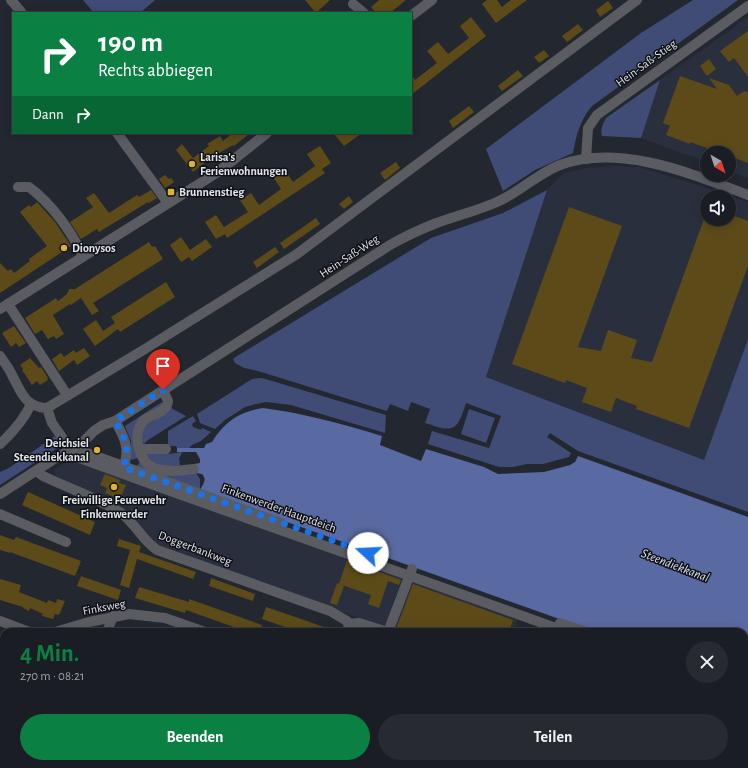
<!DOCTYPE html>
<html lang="de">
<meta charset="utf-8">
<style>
body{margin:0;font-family:"Alegreya Sans",sans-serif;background:#272a31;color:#f1f3f6;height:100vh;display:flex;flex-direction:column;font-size:15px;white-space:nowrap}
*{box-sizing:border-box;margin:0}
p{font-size:13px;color:#9fa2a6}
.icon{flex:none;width:22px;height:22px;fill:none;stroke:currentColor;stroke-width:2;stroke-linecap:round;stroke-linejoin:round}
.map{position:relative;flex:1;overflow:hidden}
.sheet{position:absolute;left:0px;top:628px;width:748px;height:140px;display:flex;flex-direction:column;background:#1a1d24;border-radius:12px 12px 0 0;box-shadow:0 2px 10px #0003,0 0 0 1px #383b41}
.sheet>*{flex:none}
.banner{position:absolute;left:12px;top:12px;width:400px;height:122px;border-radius:0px;box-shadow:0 2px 10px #0003,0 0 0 1px #383b41;background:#0b8043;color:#fff;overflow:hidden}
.needle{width:26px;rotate:141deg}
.controls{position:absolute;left:700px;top:146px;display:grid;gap:8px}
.controls a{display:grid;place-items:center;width:36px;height:36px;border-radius:50%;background:#1a1d24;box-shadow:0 2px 10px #0003,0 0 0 1px #383b41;font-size:20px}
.pin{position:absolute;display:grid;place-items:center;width:34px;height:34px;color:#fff;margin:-41px -17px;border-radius:50% 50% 50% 0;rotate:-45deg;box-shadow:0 0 4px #0007}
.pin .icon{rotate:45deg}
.me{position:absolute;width:44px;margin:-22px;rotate:290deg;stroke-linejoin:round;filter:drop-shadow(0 0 3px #0008)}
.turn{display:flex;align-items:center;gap:14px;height:84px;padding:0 20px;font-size:18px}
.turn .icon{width:52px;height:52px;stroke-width:2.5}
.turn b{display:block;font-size:28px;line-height:34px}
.then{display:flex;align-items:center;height:38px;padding:0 20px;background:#0003;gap:8px;font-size:15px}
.round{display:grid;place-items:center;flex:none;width:42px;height:42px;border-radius:21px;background:#272a31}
.headline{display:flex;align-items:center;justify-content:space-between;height:68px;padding:0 20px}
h1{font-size:24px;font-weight:700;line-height:30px;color:#0b8043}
.button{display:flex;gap:8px;margin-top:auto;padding:8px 20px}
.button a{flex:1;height:46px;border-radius:24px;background:#0b8043;color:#fff;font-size:16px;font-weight:700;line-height:46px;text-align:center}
.button a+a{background:#272a31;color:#f1f3f6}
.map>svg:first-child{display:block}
.built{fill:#2a2f3e;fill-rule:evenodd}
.green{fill:#404c76}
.water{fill:#5969a1}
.building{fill:#5c4b18}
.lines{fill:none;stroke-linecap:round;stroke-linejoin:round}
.minor{stroke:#5a5c61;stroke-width:10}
.route{stroke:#1a73e8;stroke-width:7;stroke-dasharray:0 12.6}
.poi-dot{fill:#dab333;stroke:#0e1014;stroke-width:1.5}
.labels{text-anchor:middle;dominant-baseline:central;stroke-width:3;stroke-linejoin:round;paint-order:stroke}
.street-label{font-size:12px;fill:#e1e4ea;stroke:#0e1014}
.poi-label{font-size:12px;font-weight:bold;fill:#e1e4ea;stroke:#0e1014;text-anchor:start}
.water-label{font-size:13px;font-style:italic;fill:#dee4f5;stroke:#0e1014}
</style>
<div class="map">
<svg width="748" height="768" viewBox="0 0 748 768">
<rect width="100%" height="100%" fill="#232730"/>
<g class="built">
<path d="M 748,17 L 748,178 L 729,171 L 729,153 L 707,153 L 707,162 L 641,138 L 660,80 Z"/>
<path d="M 612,166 L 639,167 L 698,185 L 748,202 L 748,339 L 704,460 L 486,377 L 547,190 L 564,173 L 586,168 ZM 707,197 L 729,197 L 729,219 L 707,219 Z"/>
<path d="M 71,459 L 518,620 L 513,632 L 358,632 L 362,619 L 159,546 L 108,500 L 55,475 L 54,469 Z"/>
</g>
<g class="green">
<path d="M 83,0 L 155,0 L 140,13 L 94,13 Z"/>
<path d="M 693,0 L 738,0 L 592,106 C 580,120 576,136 573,153 L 535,170 L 503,191 L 486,149 L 641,33 Z"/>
<path d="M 660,80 L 641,138 L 602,136 C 600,129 603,124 606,118 Z"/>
<path d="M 547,190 L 486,377 L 704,460 L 748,339 L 748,512 L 578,451 L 550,433 L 547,437 L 571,453 L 569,457 L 543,464 L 527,464 L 513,467 L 499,467 L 428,444 L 432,431 C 451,437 470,442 489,448 L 501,416 L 466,403 C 464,409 462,416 459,421 C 452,435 436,426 425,423 L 430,409 L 411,402 L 408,411 L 390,404 L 387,411 L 258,371 L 244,368 L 235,363 L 233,359 L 237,356 L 431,238 L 503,213 Z"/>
<path d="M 262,378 L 386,415 L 385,433 L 291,405 L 266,402 L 256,404 L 245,407 L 225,420 L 215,429 L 200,423 L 197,414 L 252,379 Z"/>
<path d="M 162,402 L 162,406 L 144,416 L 138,458 L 131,460 L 131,441 L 125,426 Z"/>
<path d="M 171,408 L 186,416 L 148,440 L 144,444 C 138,437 144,430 147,423 L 167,413 Z"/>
<path d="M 469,409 L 495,418 L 486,443 L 461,434 Z"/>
<path d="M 193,416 L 196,421 L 192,424 L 193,427 L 201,430 L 202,428 L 211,432 L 201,441 L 192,445 L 189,448 L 177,448 L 176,446 L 168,446 L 168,431 Z"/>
<path d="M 55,436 L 62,445 L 0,485 L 0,472 L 9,468 Z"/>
<path d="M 168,452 L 169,454 L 182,452 L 181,455 L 179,458 L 180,465 C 163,467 158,468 146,455 L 147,454 Z"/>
<path d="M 140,462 L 196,473 L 200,479 L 200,490 L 137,466 Z"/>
<path d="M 744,687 L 748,688 L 748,768 L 577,768 L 580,764 L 744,764 Z"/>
</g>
<path class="water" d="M 263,408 C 303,413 343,424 382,436 L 380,445 L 421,461 L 426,449 L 484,467 L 498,474 L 544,472 L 570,465 L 575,462 L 578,456 L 748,517 L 748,682 L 744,680 L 744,632 L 596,632 L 200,491 C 202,484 208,481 202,474 L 196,473 L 194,464 L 200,463 L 200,459 L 196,452 L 177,452 L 177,448 L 204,448 L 206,444 L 212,442 C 224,422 240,411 263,408 Z"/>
<g class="building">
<path d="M 305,0 L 330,0 L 316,13 Z"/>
<path d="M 379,0 L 406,0 L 390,13 L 376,13 L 371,7 Z"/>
<path d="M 487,0 L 497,0 L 502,7 L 511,0 L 527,0 L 496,23 L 482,4 Z"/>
<path d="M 608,1 L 613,8 L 600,17 L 596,10 Z"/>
<path d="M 471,17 L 486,36 L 411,95 L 411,74 L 415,80 L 437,63 L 427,51 L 438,42 L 448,54 L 469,38 L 460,26 Z"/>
<path d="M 578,24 L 583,30 L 567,42 L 562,36 Z"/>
<path d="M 748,31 L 748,77 L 734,58 L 729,62 L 720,51 Z"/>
<path d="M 544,50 L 549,56 L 539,63 L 534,57 Z"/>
<path d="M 709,59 L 716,69 L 707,76 L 700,66 Z"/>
<path d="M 518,70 L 523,76 L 502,91 L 498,86 Z"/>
<path d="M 680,76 L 717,89 L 709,78 L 729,85 L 737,96 L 744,91 L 748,92 L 748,163 L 729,156 L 729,153 L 721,153 L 690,142 L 690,144 L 666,135 L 670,126 L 663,123 Z"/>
<path d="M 469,106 L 474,112 L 453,128 L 449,121 Z"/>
<path d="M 233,133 L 250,133 L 234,146 L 233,145 L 212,157 L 193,172 L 176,150 L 182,144 L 193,158 L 209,146 L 207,144 L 220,136 L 223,141 Z"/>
<path d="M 333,133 L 362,133 L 344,146 Z"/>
<path d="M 320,146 L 331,163 L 322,169 L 325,173 L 227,238 L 225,234 L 216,239 L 205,222 L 216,215 L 224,227 L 248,212 L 240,200 L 251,193 L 259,205 L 281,189 L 273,177 L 285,170 L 293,182 L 315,166 L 307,154 Z"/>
<path d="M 396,162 L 400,168 L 385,180 L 380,173 Z"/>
<path d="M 165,175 L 169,179 L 171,178 L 174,182 L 165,188 L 159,179 Z"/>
<path d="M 151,190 L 157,198 L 149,203 L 148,202 L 99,232 L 97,229 L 81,239 L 70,222 L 93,207 L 86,198 L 94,193 L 109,213 L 137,195 L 139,197 Z"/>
<path d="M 349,196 L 353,202 L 344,209 L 339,204 Z"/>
<path d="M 37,202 L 55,222 L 71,246 L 0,293 L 0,263 L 8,271 L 11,269 L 14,273 L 30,261 L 29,259 L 47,246 L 20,212 L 29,205 L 31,207 Z"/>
<path d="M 569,207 L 622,226 L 578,347 L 601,351 L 608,330 L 637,340 L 631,358 L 652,362 L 704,219 L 729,219 L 729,214 L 748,221 L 748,266 L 689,428 L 636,409 L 637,406 L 616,398 L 611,412 L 582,402 L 587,388 L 566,380 L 565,383 L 512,364 Z"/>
<path d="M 316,218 L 320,224 L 284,249 L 280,243 Z"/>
<path d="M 181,237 L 190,250 L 206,239 L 212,247 L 192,261 L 189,257 L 181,262 L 170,245 Z"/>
<path d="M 149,242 L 152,247 L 155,246 L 163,259 L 93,303 L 99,311 L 92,315 L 81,298 L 71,305 L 70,304 L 53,315 L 64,334 L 56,339 L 54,336 L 48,339 L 42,330 L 35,334 L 25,318 L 56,298 L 58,301 L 67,294 L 69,289 L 75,289 Z"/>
<path d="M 275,247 L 279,252 L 257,268 L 253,262 Z"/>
<path d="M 166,282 L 175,297 L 120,332 L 118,329 L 95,346 L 83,329 L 96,320 L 103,331 L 115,323 L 111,317 Z"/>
<path d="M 14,326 L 26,343 L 19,347 L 16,343 L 11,347 L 2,333 Z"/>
<path d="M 84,348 L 90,356 L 77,365 L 74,360 L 59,371 L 52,359 L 61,353 L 64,357 L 74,350 L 76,353 Z"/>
<path d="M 30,358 L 39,368 L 41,367 L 48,378 L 47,379 L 48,380 L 40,385 L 37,381 L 32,385 L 22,370 L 23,369 L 20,365 Z"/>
<path d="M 105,474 L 120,480 L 119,483 L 126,485 L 120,499 L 105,493 L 107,488 L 100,485 Z"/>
<path d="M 28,492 L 95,522 L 90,535 L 22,505 Z"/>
<path d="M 0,535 L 14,540 L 16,537 L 81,561 L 75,576 L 10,552 L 10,553 L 0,550 Z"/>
<path d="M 119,539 L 141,546 L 139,552 L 196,572 L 193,579 L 137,559 L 129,588 L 120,585 L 130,550 L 117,546 Z"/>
<path d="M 347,560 L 401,580 L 399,585 L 388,581 L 379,608 L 368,604 L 371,595 L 339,584 Z"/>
<path d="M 81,576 L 121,590 L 118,600 L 77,586 Z"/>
<path d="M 211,578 L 255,594 L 253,601 L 209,586 Z"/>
<path d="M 0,579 L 21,585 L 19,592 L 47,603 L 48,600 L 56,603 L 57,599 L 65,601 L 59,615 L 55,614 L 53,619 L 42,616 L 43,614 L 30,608 L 29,611 L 23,608 L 23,607 L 0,600 Z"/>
<path d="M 337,583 L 344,586 L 337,605 L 330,603 Z"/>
<path d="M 413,584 L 513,620 L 509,632 L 405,632 L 396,629 Z"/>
<path d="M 139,587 L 189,602 L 189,599 L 262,625 L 260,632 L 248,632 L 186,610 L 185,613 L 135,598 Z"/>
<path d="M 266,607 L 336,631 L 335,632 L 299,632 L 262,619 Z"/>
</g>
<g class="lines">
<g class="minor">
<path d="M 11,0 L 22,13"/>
<path d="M 353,4 L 364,13"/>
<path d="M 411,16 L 432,0"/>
<path d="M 117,133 L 168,203"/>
<path d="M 586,159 L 588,128 L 597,115 L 748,6"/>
<path d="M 18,187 L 29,187 C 52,204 71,231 83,256"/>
<path d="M 8,304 L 67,395"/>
<path d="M 0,309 L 218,172 L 267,133"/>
<path d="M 0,356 C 4,362 9,368 12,375 C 21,391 24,407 47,408 L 145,349 L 297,254 L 637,0"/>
<path d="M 163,390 L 168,401 C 167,414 151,413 143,421 C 138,428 136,436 138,444 C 144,477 169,471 194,469"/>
<path d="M 47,408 L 52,423 L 73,453 L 77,457 C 240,517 404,573 567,632"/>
<path d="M 115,421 C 124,436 131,450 123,467"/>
<path d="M 0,444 C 13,432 24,420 31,404"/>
<path d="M 80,445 L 84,451 L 87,453 L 281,523"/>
<path d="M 139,449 L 166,449"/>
<path d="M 36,471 L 43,476 C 68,488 98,498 121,513 C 135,523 142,540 157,550 L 330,611 L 347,621 L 353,632"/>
<path d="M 0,494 L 54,459 L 80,445 L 94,431 L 103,425 L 115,421 L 390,245 C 404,237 419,230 434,224 C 455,216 477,211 497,202 C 520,192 537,174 560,165 C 620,143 692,174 748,195"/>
<path d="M 0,514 L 66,542"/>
<path d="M 0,621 L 29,632"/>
<path d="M 560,623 L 586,632"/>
<path d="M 348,624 L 359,623 L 388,632 L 412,569"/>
<path d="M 55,632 L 89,622 L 129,614 L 165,618 L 205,632"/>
<path d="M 107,632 L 113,616"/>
<path d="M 0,668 L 4,670"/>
<path d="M 744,711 L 748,712"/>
<path d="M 0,764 L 15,768"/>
<path d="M 283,764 L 294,768"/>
<path d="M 57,768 L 59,764"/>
<path d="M 217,768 L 218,764"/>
<path d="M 305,768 L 307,764"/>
<path d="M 516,768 L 517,764"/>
<path d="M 555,768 L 558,764"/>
</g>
</g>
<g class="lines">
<path class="route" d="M 163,390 L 115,421 C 124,436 131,450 123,467 L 368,553"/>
</g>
<g class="poi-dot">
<circle cx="192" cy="164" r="4"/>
<rect x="167" y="188" width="8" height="8" rx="2"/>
<circle cx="64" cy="248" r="4"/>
<circle cx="97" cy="450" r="4"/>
<circle cx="114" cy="487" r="4"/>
</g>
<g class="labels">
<g class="street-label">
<text transform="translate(646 63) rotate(-36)">Hein-Saß-Stieg</text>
<text transform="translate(349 256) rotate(-33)">Hein-Saß-Weg</text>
<text transform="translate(279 508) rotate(20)">Finkenwerder Hauptdeich</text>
<text transform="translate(195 548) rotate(21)">Doggerbankweg</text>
<text transform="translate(104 607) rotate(-11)">Finksweg</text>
</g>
<g class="poi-label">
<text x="200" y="157">Larisa's<tspan x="200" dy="14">Ferienwohnungen</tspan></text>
<text x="179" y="192">Brunnenstieg</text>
<text x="72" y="248">Dionysos</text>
<text x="89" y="443" text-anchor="end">Deichsiel<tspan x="89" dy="14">Steendiekkanal</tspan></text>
<text x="114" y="500" text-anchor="middle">Freiwillige Feuerwehr<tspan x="114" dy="14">Finkenwerder</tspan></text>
</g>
<g class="water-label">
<text transform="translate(675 566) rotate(21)">Steendiekkanal</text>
</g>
</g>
</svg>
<div class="controls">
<a><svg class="needle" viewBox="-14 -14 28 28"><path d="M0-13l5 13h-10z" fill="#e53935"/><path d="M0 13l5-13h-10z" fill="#9fa2a6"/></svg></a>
<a><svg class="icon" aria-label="sound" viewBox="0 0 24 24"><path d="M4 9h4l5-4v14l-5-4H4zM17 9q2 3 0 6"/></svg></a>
</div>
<div class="pin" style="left:163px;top:390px;background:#d93025"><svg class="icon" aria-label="arrive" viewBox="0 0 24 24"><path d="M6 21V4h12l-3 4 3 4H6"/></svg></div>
<svg class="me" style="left:368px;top:553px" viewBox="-20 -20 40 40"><circle r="19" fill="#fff"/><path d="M0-13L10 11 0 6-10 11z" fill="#1a73e8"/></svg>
<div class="banner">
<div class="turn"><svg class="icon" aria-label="right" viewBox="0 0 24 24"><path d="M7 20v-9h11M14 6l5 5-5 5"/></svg><div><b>190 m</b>Rechts abbiegen</div></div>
<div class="then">Dann<svg class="icon" aria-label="right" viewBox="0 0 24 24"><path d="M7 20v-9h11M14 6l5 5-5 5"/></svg></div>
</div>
<section class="sheet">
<div class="headline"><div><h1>4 Min.</h1><p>270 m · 08:21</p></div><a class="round"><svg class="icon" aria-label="close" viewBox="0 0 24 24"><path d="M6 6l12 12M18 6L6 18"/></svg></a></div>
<div class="button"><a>Beenden</a><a>Teilen</a></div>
</section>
</div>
